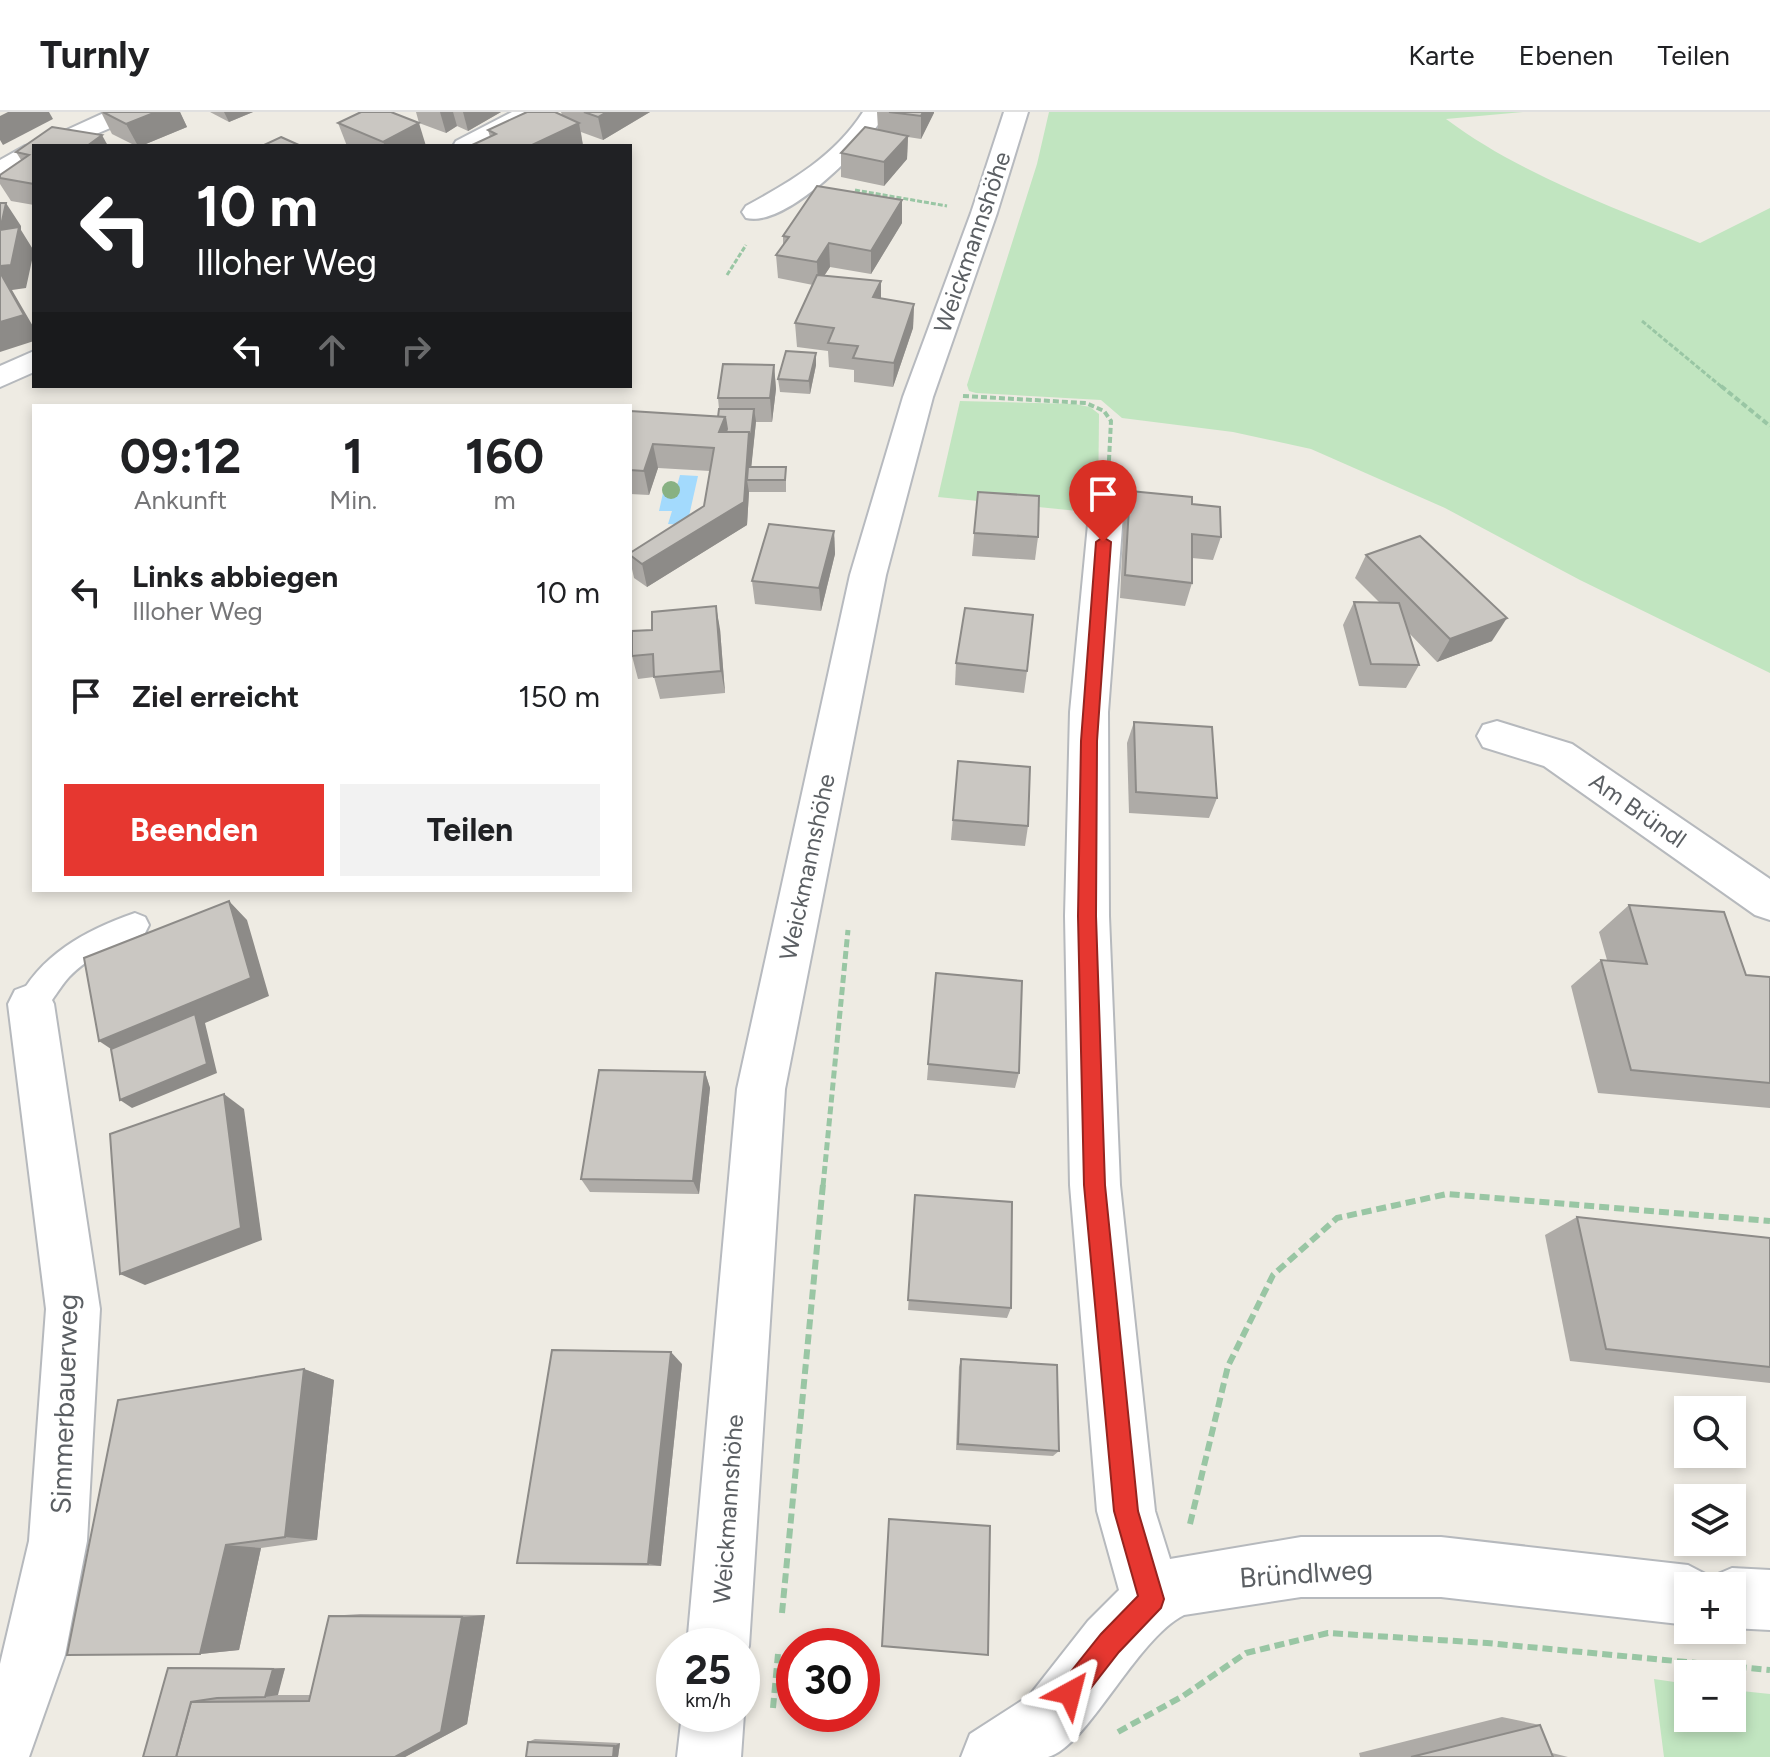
<!DOCTYPE html>
<html lang="de">
<meta charset="utf-8">
<style>
body{margin:0;font-family:Figtree,sans-serif;background:#f2f2f2;color:#202124;height:100vh;display:flex;flex-direction:column;font-size:30px;white-space:nowrap}
*{box-sizing:border-box;margin:0}
p{font-size:26px;color:#757577}
.icon{flex:none;width:44px;height:44px;fill:none;stroke:currentColor;stroke-width:2;stroke-linecap:round;stroke-linejoin:round}
.map{position:relative;flex:1;overflow:hidden}
.details{position:absolute;left:32px;top:292px;width:600px;height:488px;display:flex;flex-direction:column;background:#fff;border-radius:0px;box-shadow:0 4px 12px #0003}
.details>*{flex:none}
.top-card{position:absolute;left:32px;top:32px;width:600px;height:244px;border-radius:0px;box-shadow:0 4px 12px #0003;background:#202124;color:#fff;overflow:hidden}
.fabs{position:absolute;left:1674px;top:1284px;display:grid;gap:16px}
.fabs a{display:grid;place-items:center;width:72px;height:72px;border-radius:0px;background:#fff;box-shadow:0 4px 12px #0003;font-size:40px}
.speed{position:absolute;left:656px;top:1516px;display:flex;gap:16px;font-size:40px;font-weight:700;text-align:center}
.speed>*{display:grid;place-content:center;width:104px;height:104px;border-radius:50%;background:#fff;box-shadow:0 4px 12px #0003;line-height:1}
.speed small{font-size:20px;font-weight:400}
.speed .limit{border:12px solid #d22;background:#fff;color:#111}
.pin{position:absolute;display:grid;place-items:center;width:68px;height:68px;color:#fff;margin:-82px -34px;border-radius:50% 50% 50% 0;rotate:-45deg;box-shadow:0 0 8px #0007}
.pin .icon{rotate:45deg}
.me{position:absolute;width:88px;margin:-44px;rotate:38deg;stroke-linejoin:round;filter:drop-shadow(0 0 6px #0008)}
.turn{display:flex;align-items:center;gap:28px;height:168px;padding:0 32px;font-size:36px}
.turn .icon{width:104px;height:104px;stroke-width:2.5}
.turn b{display:block;font-size:56px;line-height:68px}
.lanes{display:flex;align-items:center;height:76px;padding:0 32px;background:#0003;justify-content:center;gap:40px;direction:ltr}
.lanes .off{opacity:.35}
.eta{display:flex;justify-content:space-evenly;align-items:center;height:136px;text-align:center}
.eta b{font-size:48px;font-weight:700;line-height:56px}
.button{display:flex;gap:16px;margin-top:auto;padding:16px 32px}
.button a{flex:1;height:92px;border-radius:0px;background:#e63730;color:#fff;font-size:32px;font-weight:700;line-height:92px;text-align:center}
.button a+a{background:#f2f2f2;color:#202124}
ul{padding:0;list-style:none}
li{display:flex;align-items:center;gap:24px;height:104px;padding:0 32px}
li div{flex:1}
li b{display:block;font-size:30px}
li em{font-style:normal}
header{display:flex;align-items:center;gap:48px;box-sizing:border-box;height:112px;padding:0 40px;background:#fff;border-bottom:2px solid #e0e0e0}
header strong{font-size:38px}
nav{display:flex;gap:44px;margin-inline-start:auto;font-size:28px}
.map>svg:first-child{display:block}
.green{fill:#c1e5c0}
.water{fill:#a3dafd}
.lines{fill:none;stroke-linecap:round;stroke-linejoin:round}
.lane-casing{stroke:#b6b9bd;stroke-width:4}
.street-casing{stroke:#b6b9bd;stroke-width:4}
.secondary-casing{stroke:#b7babf;stroke-width:4}
.path-far3{stroke:#99c6a4;stroke-width:3;stroke-dasharray:5 2;stroke-linecap:butt}
.path-far2{stroke:#99c6a4;stroke-width:4;stroke-dasharray:6 3;stroke-linecap:butt}
.path-far1{stroke:#99c6a4;stroke-width:5;stroke-dasharray:8 4;stroke-linecap:butt}
.path{stroke:#99c6a4;stroke-width:6;stroke-dasharray:10 5;stroke-linecap:butt}
.lane{fill:#fff;fill-rule:evenodd}
.street{fill:#fff;fill-rule:evenodd}
.secondary{fill:#fff;fill-rule:evenodd}
.tree{fill:#88b183}
.wall{fill:#aeaba7}
.shaded-wall{fill:#8d8b88}
.building{fill:#cac7c2;stroke:#8d8b88;stroke-width:2}
.route{fill:#e63730;stroke:#96241f;stroke-width:2}
.labels{text-anchor:middle;dominant-baseline:central;stroke-width:6;stroke-linejoin:round;paint-order:stroke}
.street-label{font-size:24px;fill:#5b5f63;stroke:#fff}
.near-street-label{font-size:28px;fill:#5b5f63;stroke:#fff}
</style>
<header>
<strong>Turnly</strong>
<nav><a>Karte</a><a>Ebenen</a><a>Teilen</a></nav>
</header>
<div class="map">
<svg width="1770" height="1645" viewBox="0 0 1770 1645">
<rect width="100%" height="100%" fill="#eeebe3"/>
<g class="green">
<path d="M 1049,0 L 1523,0 L 1446,7 C 1521,63 1615,96 1700,131 L 1770,96 L 1770,561 L 1580,468 L 1445,396 L 1311,337 L 1233,320 L 1122,306 L 1101,288 L 976,281 L 969,279 L 967,273 L 1037,52 Z"/>
<path d="M 960,289 L 1075,292 L 1090,295 L 1099,302 L 1098,401 L 938,385 Z"/>
<path d="M 1654,1567 L 1688,1572 L 1688,1606 L 1732,1606 L 1732,1578 L 1770,1582 L 1770,1645 L 1664,1645 Z"/>
</g>
<path class="water" d="M 680,363 L 698,364 L 687,413 L 668,412 L 672,399 L 659,399 L 663,381 L 675,381 Z"/>
<g class="lines">
<defs>
<path id="lane" d="M 135,801 L 145,805 L 149,813 L 145,821 C 118,833 90,843 69,865 C 56,879 50,898 31,905 L 21,901 L 16,892 C 39,843 86,818 135,801 Z"/>
<g id="street">
<path d="M 106,0 L 139,0 L 136,5 L 68,34 L 34,34 L 34,50 L 0,67 L 0,48 L 25,34 L 36,32 Z"/>
<path d="M 512,0 L 543,0 L 540,5 L 484,34 L 453,34 L 456,29 Z"/>
<path d="M 863,0 L 887,0 C 867,33 787,116 746,106 L 742,100 L 746,94 C 790,70 835,44 863,0 Z"/>
<path d="M 34,239 L 34,260 L 0,275 L 0,254 Z"/>
<path d="M 1106,391 L 1118,394 L 1123,402 L 1108,600 L 1109,804 L 1120,1073 L 1155,1399 L 1170,1447 L 1301,1425 L 1441,1425 L 1688,1453 L 1711,1465 L 1732,1456 L 1770,1458 L 1770,1518 L 1732,1516 L 1732,1474 L 1688,1474 L 1688,1513 L 1441,1485 L 1301,1485 L 1184,1503 C 1136,1527 1087,1635 1048,1645 C 1029,1645 983,1645 961,1645 L 970,1622 L 1029,1584 L 1088,1509 L 1119,1478 L 1097,1399 L 1070,1073 L 1065,804 L 1070,600 L 1089,402 L 1094,394 Z"/>
<path d="M 1497,609 L 1572,632 L 1770,767 L 1770,808 L 1755,803 L 1544,654 L 1483,635 L 1477,624 L 1483,613 Z"/>
<path d="M 31,872 L 47,878 L 54,892 L 100,1197 L 87,1429 L 65,1543 L 29,1645 L 0,1645 L 0,1552 L 29,1429 L 46,1197 L 8,892 L 15,878 Z"/>
</g>
<g id="secondary">
<path d="M 1004,0 L 1028,0 L 997,101 L 933,285 L 886,463 L 785,977 L 749,1534 L 742,1550 L 742,1534 L 687,1534 L 737,977 L 850,463 L 903,285 L 971,101 Z"/>
<path d="M 742,1596 L 744,1602 L 741,1645 L 677,1645 L 682,1602 L 742,1602 Z"/>
</g>
</defs>
<use href="#lane" class="lane-casing"/>
<use href="#street" class="street-casing"/>
<use href="#secondary" class="secondary-casing"/>
<g class="path-far3">
<path d="M 855,78 L 947,94"/>
<path d="M 727,163 L 746,133"/>
<path d="M 1642,209 L 1723,276"/>
</g>
<g class="path-far2">
<path d="M 1721,274 L 1770,314"/>
<path d="M 963,284 L 1086,291 L 1104,299 L 1111,309 L 1108,367"/>
</g>
<path class="path-far1" d="M 823,1074 L 848,818"/>
<g class="path">
<path d="M 1190,1412 L 1228,1254 L 1273,1163 L 1337,1106 L 1447,1082 L 1770,1109"/>
<path d="M 782,1501 L 823,1072"/>
<path d="M 773,1596 L 778,1542"/>
<path d="M 1118,1620 L 1183,1584 L 1246,1541 L 1328,1521 L 1487,1531 L 1770,1558"/>
</g>
<use href="#lane" class="lane"/>
<use href="#street" class="street"/>
<use href="#secondary" class="secondary"/>
</g>
<circle class="tree" cx="671" cy="378" r="9"/>
<g class="wall">
<path d="M 101,0 L 180,0 L 187,15 L 141,34 L 136,34 L 112,22 Z"/>
<path d="M 210,0 L 253,0 L 229,10 Z"/>
<path d="M 416,0 L 501,0 L 468,19 L 457,14 L 446,21 L 419,11 Z"/>
<path d="M 561,0 L 650,0 L 603,28 L 581,20 L 583,34 L 490,25 L 488,18 L 562,3 Z"/>
<path d="M 877,0 L 934,0 L 921,27 L 908,25 L 907,47 L 884,74 L 841,65 L 841,41 L 878,17 Z"/>
<path d="M 338,11 L 426,34 L 347,34 Z"/>
<path d="M 34,34 L 34,93 L 11,89 L 0,72 L 0,63 L 21,48 L 16,40 Z"/>
<path d="M 902,111 L 871,162 L 830,155 L 824,164 L 881,169 L 881,186 L 914,192 L 913,216 L 893,275 L 854,270 L 854,258 L 829,255 L 828,239 L 797,235 L 795,211 L 813,173 L 778,166 L 776,143 L 783,133 L 783,124 Z"/>
<path d="M 816,241 L 816,253 L 810,282 L 780,280 L 778,267 Z"/>
<path d="M 774,253 L 776,277 L 772,310 L 756,310 L 751,355 L 786,355 L 786,380 L 749,380 L 747,413 L 647,475 L 634,466 L 630,448 L 630,441 L 704,394 L 710,359 L 658,356 L 649,383 L 630,382 L 630,299 L 718,305 L 719,297 L 718,286 Z"/>
<path d="M 1130,379 L 1192,392 L 1221,425 L 1213,448 L 1192,446 L 1192,471 L 1185,494 L 1120,486 L 1124,402 Z"/>
<path d="M 978,380 L 1038,425 L 1035,448 L 972,444 Z"/>
<path d="M 834,419 L 835,442 L 821,499 L 755,492 L 752,469 Z"/>
<path d="M 1366,443 L 1492,529 L 1437,550 L 1409,521 L 1419,553 L 1406,576 L 1359,574 L 1343,513 L 1354,490 L 1380,491 L 1355,466 Z"/>
<path d="M 720,517 L 725,581 L 660,587 L 654,565 L 638,567 L 632,544 Z"/>
<path d="M 956,551 L 1027,559 L 1024,581 L 955,573 Z"/>
<path d="M 1134,610 L 1217,686 L 1209,706 L 1129,701 L 1127,631 Z"/>
<path d="M 958,649 L 1028,714 L 1025,734 L 951,728 Z"/>
<path d="M 1629,793 L 1746,863 L 1770,865 L 1770,996 L 1598,981 L 1571,874 L 1601,848 L 1607,848 L 1599,820 Z"/>
<path d="M 936,861 L 1019,961 L 1015,976 L 927,968 Z"/>
<path d="M 705,960 L 710,976 L 699,1082 L 590,1080 L 581,1067 Z"/>
<path d="M 915,1083 L 1011,1196 L 1007,1206 L 908,1198 Z"/>
<path d="M 1577,1105 L 1770,1126 L 1770,1271 L 1570,1249 L 1545,1123 Z"/>
<path d="M 961,1247 L 1059,1339 L 1053,1344 L 956,1338 L 959,1255 Z"/>
<path d="M 682,1252 L 661,1454 L 537,1452 L 517,1451 Z"/>
<path d="M 304,1257 L 334,1268 L 317,1428 L 261,1436 L 239,1538 L 200,1542 L 67,1543 Z"/>
<path d="M 360,1502 L 485,1503 L 467,1612 L 405,1645 L 143,1645 L 168,1556 L 182,1555 L 285,1556 L 277,1583 L 311,1583 L 329,1504 Z"/>
<path d="M 1502,1605 L 1540,1613 L 1552,1641 L 1568,1645 L 1360,1645 L 1359,1641 Z"/>
<path d="M 535,1627 L 620,1631 L 618,1645 L 528,1630 Z"/>
</g>
<g class="shaded-wall">
<path d="M 8,0 L 49,0 L 53,7 L 3,33 L 0,28 L 0,4 Z"/>
<path d="M 156,0 L 180,0 L 187,15 L 141,34 L 138,34 L 126,12 Z"/>
<path d="M 224,0 L 253,0 L 229,10 Z"/>
<path d="M 440,0 L 453,0 L 457,14 L 446,21 Z"/>
<path d="M 463,0 L 501,0 L 468,19 Z"/>
<path d="M 607,0 L 650,0 L 603,28 L 598,5 Z"/>
<path d="M 923,0 L 934,0 L 934,1 L 921,27 L 921,4 Z"/>
<path d="M 419,11 L 426,34 L 385,34 L 383,30 Z"/>
<path d="M 579,11 L 583,34 L 530,34 Z"/>
<path d="M 102,23 L 108,34 L 87,34 Z"/>
<path d="M 908,24 L 907,47 L 884,74 L 884,50 Z"/>
<path d="M 902,88 L 902,111 L 871,162 L 871,139 Z"/>
<path d="M 6,91 L 21,114 L 21,118 L 34,139 L 26,176 L 12,178 L 34,216 L 34,229 L 0,240 L 0,118 Z"/>
<path d="M 829,131 L 830,155 L 818,173 L 817,150 Z"/>
<path d="M 881,169 L 881,193 L 873,185 Z"/>
<path d="M 914,192 L 913,216 L 893,275 L 894,251 Z"/>
<path d="M 816,241 L 816,253 L 810,282 L 809,269 Z"/>
<path d="M 774,253 L 776,277 L 772,310 L 770,286 Z"/>
<path d="M 754,297 L 756,309 L 750,368 L 747,368 L 749,380 L 747,413 L 647,475 L 642,452 L 744,390 L 749,320 Z"/>
<path d="M 725,305 L 728,329 L 719,320 Z"/>
<path d="M 653,332 L 658,356 L 649,383 L 644,359 Z"/>
<path d="M 834,419 L 835,442 L 821,499 L 819,476 Z"/>
<path d="M 716,494 L 720,517 L 725,581 L 721,559 Z"/>
<path d="M 1507,506 L 1492,529 L 1437,550 L 1450,527 Z"/>
<path d="M 229,789 L 247,808 L 269,884 L 205,911 L 217,961 L 132,996 L 120,988 L 123,945 L 99,929 Z"/>
<path d="M 705,960 L 710,976 L 699,1082 L 693,1069 Z"/>
<path d="M 224,982 L 244,997 L 262,1128 L 145,1173 L 120,1162 Z"/>
<path d="M 671,1240 L 682,1252 L 661,1454 L 648,1452 Z"/>
<path d="M 304,1257 L 334,1268 L 317,1428 L 285,1425 Z"/>
<path d="M 226,1433 L 261,1436 L 239,1538 L 200,1542 Z"/>
<path d="M 485,1503 L 467,1612 L 405,1645 L 395,1645 L 462,1505 Z"/>
<path d="M 285,1556 L 278,1583 L 265,1585 L 273,1557 Z"/>
<path d="M 620,1631 L 618,1645 L 613,1645 L 614,1634 Z"/>
</g>
<g class="building">
<path d="M 103,0 L 156,0 L 126,12 Z"/>
<path d="M 361,0 L 391,0 L 419,11 L 383,30 L 338,11 Z"/>
<path d="M 527,0 L 555,0 L 579,11 L 530,34 L 470,34 L 496,22 L 488,18 Z"/>
<path d="M 584,0 L 607,0 L 598,5 Z"/>
<path d="M 889,0 L 923,0 L 921,4 Z"/>
<path d="M 52,15 L 102,23 L 87,34 L 34,34 L 34,72 L 0,66 L 0,63 L 29,43 L 16,40 Z"/>
<path d="M 865,15 L 908,24 L 884,50 L 841,41 Z"/>
<path d="M 281,25 L 301,34 L 262,34 Z"/>
<path d="M 817,74 L 902,88 L 871,139 L 829,131 L 817,150 L 776,143 L 789,125 L 783,124 Z"/>
<path d="M 0,91 L 6,91 L 0,118 L 19,115 L 11,153 L 0,154 Z"/>
<path d="M 0,162 L 1,162 L 24,203 L 0,210 Z"/>
<path d="M 817,163 L 881,169 L 873,185 L 914,192 L 894,251 L 853,246 L 858,234 L 828,231 L 834,216 L 795,211 Z"/>
<path d="M 786,239 L 816,241 L 809,269 L 778,267 Z"/>
<path d="M 723,252 L 774,253 L 770,286 L 718,286 Z"/>
<path d="M 719,297 L 754,297 L 750,331 L 749,320 L 726,320 L 727,317 L 725,305 L 718,305 Z"/>
<path d="M 630,299 L 725,305 L 719,320 L 749,320 L 744,390 L 642,452 L 630,443 L 630,441 L 704,394 L 714,336 L 653,332 L 644,359 L 630,358 Z"/>
<path d="M 748,355 L 786,355 L 785,368 L 747,368 Z"/>
<path d="M 1130,379 L 1192,385 L 1192,392 L 1220,395 L 1221,425 L 1192,422 L 1192,471 L 1125,463 Z"/>
<path d="M 978,380 L 1039,384 L 1038,425 L 974,421 Z"/>
<path d="M 769,412 L 834,419 L 819,476 L 752,469 Z"/>
<path d="M 1420,424 L 1507,506 L 1450,527 L 1366,443 Z"/>
<path d="M 1354,490 L 1399,491 L 1419,553 L 1371,552 Z"/>
<path d="M 716,494 L 721,559 L 654,565 L 653,542 L 632,544 L 632,519 L 652,518 L 652,500 Z"/>
<path d="M 965,496 L 1033,503 L 1027,559 L 956,551 Z"/>
<path d="M 1134,610 L 1212,615 L 1217,686 L 1136,680 Z"/>
<path d="M 958,649 L 1030,655 L 1028,714 L 953,708 Z"/>
<path d="M 229,789 L 251,866 L 99,929 L 84,846 Z"/>
<path d="M 1629,793 L 1724,800 L 1746,863 L 1770,865 L 1770,971 L 1631,958 L 1601,848 L 1647,852 Z"/>
<path d="M 936,861 L 1022,869 L 1019,961 L 928,952 Z"/>
<path d="M 195,902 L 207,952 L 120,988 L 111,937 Z"/>
<path d="M 599,958 L 705,960 L 693,1069 L 581,1067 Z"/>
<path d="M 224,982 L 241,1116 L 120,1162 L 110,1022 Z"/>
<path d="M 915,1083 L 1012,1090 L 1011,1196 L 908,1188 Z"/>
<path d="M 1577,1105 L 1770,1126 L 1770,1255 L 1606,1237 Z"/>
<path d="M 552,1238 L 671,1240 L 648,1452 L 517,1451 Z"/>
<path d="M 961,1247 L 1057,1253 L 1059,1339 L 958,1332 Z"/>
<path d="M 304,1257 L 285,1425 L 226,1433 L 200,1542 L 67,1543 L 118,1288 Z"/>
<path d="M 889,1407 L 990,1414 L 988,1543 L 882,1534 Z"/>
<path d="M 329,1504 L 462,1505 L 441,1620 L 395,1645 L 176,1645 L 191,1590 L 309,1589 Z"/>
<path d="M 168,1556 L 273,1557 L 265,1585 L 217,1586 L 191,1590 L 176,1645 L 143,1645 Z"/>
<path d="M 1540,1613 L 1553,1645 L 1411,1645 Z"/>
<path d="M 528,1630 L 614,1634 L 613,1645 L 526,1645 Z"/>
</g>
<path class="route" d="M 1103,425 L 1111,430 L 1097,629 L 1096,804 L 1105,1073 L 1138,1399 L 1164,1487 L 1161,1496 L 1119,1540 L 1080,1590 L 1070,1594 L 1061,1590 L 1057,1581 L 1061,1572 L 1101,1522 L 1138,1484 L 1114,1399 L 1084,1073 L 1078,804 L 1081,629 L 1096,430 Z"/>
<g class="labels">
<g class="street-label">
<text transform="translate(972 130) rotate(-71)">Weickmannshöhe</text>
<text transform="translate(1638 698) rotate(35)">Am Bründl</text>
<text transform="translate(807 755) rotate(-78)">Weickmannshöhe</text>
<text transform="translate(728 1397) rotate(-86)">Weickmannshöhe</text>
</g>
<g class="near-street-label">
<text transform="translate(64 1292) rotate(-88)">Simmerbauerweg</text>
<text transform="translate(1306 1461) rotate(-4)">Bründlweg</text>
</g>
</g>
</svg>
<div class="fabs">
<a><svg class="icon" aria-label="search" viewBox="0 0 24 24"><circle cx="10" cy="10" r="6"/><path d="M15 15l6 6"/></svg></a>
<a><svg class="icon" aria-label="layers" viewBox="0 0 24 24"><path d="M12 4l9 5-9 5-9-5zM3 14l9 5 9-5"/></svg></a>
<a>+</a>
<a>−</a>
</div>
<div class="speed"><div>25<small>km/h</small></div><div class="limit">30</div></div>
<div class="pin" style="left:1103px;top:430px;background:#d93025"><svg class="icon" aria-label="arrive" viewBox="0 0 24 24"><path d="M6 21V4h12l-3 4 3 4H6"/></svg></div>
<svg class="me" style="left:1070px;top:1581px" viewBox="-20 -20 40 40"><path d="M0-17L14 15 0 8-14 15z" fill="#e63730" stroke="#fff" stroke-width="4"/></svg>
<div class="top-card">
<div class="turn"><svg class="icon" aria-label="left" viewBox="0 0 24 24"><path d="M17 20v-9H6M10 6l-5 5 5 5"/></svg><div><b>10 m</b>Illoher Weg</div></div>
<div class="lanes"><svg class="icon" aria-label="left" viewBox="0 0 24 24"><path d="M17 20v-9H6M10 6l-5 5 5 5"/></svg><svg class="icon off" aria-label="ahead" viewBox="0 0 24 24"><path d="M12 20V5M6 11l6-6 6 6"/></svg><svg class="icon off" aria-label="right" viewBox="0 0 24 24"><path d="M7 20v-9h11M14 6l5 5-5 5"/></svg></div>
</div>
<section class="details">
<div class="eta">
<div><b>09:12</b><p>Ankunft</p></div>
<div><b>1</b><p>Min.</p></div>
<div><b>160</b><p>m</p></div>
</div>
<ul>
<li><svg class="icon" aria-label="left" viewBox="0 0 24 24"><path d="M17 20v-9H6M10 6l-5 5 5 5"/></svg><div><b>Links abbiegen</b><p>Illoher Weg</p></div><em>10 m</em></li>
<li><svg class="icon" aria-label="arrive" viewBox="0 0 24 24"><path d="M6 21V4h12l-3 4 3 4H6"/></svg><div><b>Ziel erreicht</b></div><em>150 m</em></li>
</ul>
<div class="button"><a>Beenden</a><a>Teilen</a></div>
</section>
</div>
